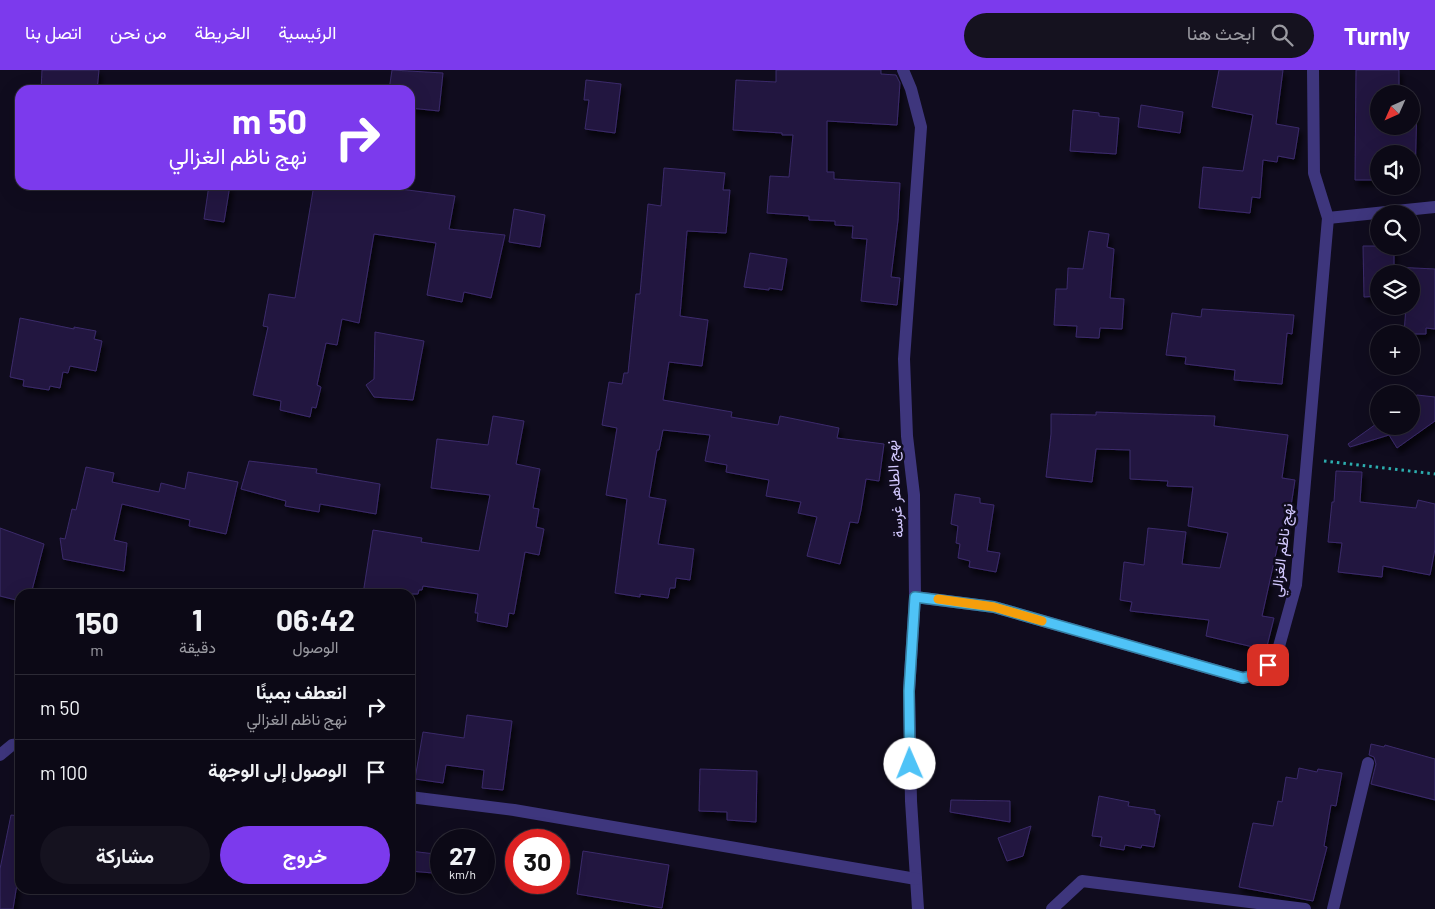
<!DOCTYPE html>
<html lang="ar">
<meta charset="utf-8">
<style>
body{margin:0;font-family:Barlow,Vazirmatn,sans-serif;background:#15121f;color:#f1f3f6;direction:rtl;height:100vh;display:flex;flex-direction:column;font-size:19px;white-space:nowrap}
*{box-sizing:border-box;margin:0}
p{font-size:16px;color:#9a9aa1}
.icon{flex:none;width:28px;height:28px;fill:none;stroke:currentColor;stroke-width:2;stroke-linecap:round;stroke-linejoin:round}
.map{position:relative;flex:1;overflow:hidden;direction:ltr}
.details{position:absolute;left:15px;top:519px;width:400px;height:305px;display:flex;flex-direction:column;background:#0c0916;border-radius:15px;box-shadow:0 5px 20px #0002,0 0 0 1px #2c2a35;direction:rtl}
.details>*{flex:none}
.guide{position:absolute;left:15px;top:15px;width:400px;height:105px;border-radius:15px;box-shadow:0 5px 20px #0002,0 0 0 1px #2c2a35;direction:rtl;background:#7c3aed;color:#fff;overflow:hidden}
.needle{width:32px;rotate:225deg}
.buttons{position:absolute;left:1370px;top:15px;display:grid;gap:10px}
.buttons a{display:grid;place-items:center;width:50px;height:50px;border-radius:50%;background:#0c0916;box-shadow:0 5px 20px #0002,0 0 0 1px #2c2a35;font-size:25px}
.speed{position:absolute;left:430px;top:759px;display:flex;gap:10px;font-size:25px;font-weight:700;text-align:center}
.speed>*{display:grid;place-content:center;width:65px;height:65px;border-radius:50%;background:#0c0916;box-shadow:0 5px 20px #0002,0 0 0 1px #2c2a35;line-height:1}
.speed small{font-size:12px;font-weight:400}
.speed .limit{border:8px solid #d22;background:#fff;color:#111}
.pin{position:absolute;display:grid;place-items:center;width:42px;height:42px;color:#fff;margin:-21px;border-radius:10px;box-shadow:0 2px 8px #0006}
.me{position:absolute;width:55px;margin:-28px;rotate:359deg;stroke-linejoin:round;filter:drop-shadow(0 0 4px #0008)}
.turn{display:flex;align-items:center;gap:18px;height:105px;padding:0 25px;font-size:22px}
.turn .icon{width:65px;height:65px;stroke-width:2.5}
.turn b{display:block;font-size:35px;line-height:42px}
.eta{display:flex;justify-content:space-evenly;align-items:center;height:85px;text-align:center}
.eta b{font-size:30px;font-weight:700;line-height:35px}
.primary-button{display:flex;gap:10px;margin-top:auto;padding:10px 25px}
.primary-button a{flex:1;height:58px;border-radius:30px;background:#7c3aed;color:#fff;font-size:20px;font-weight:700;line-height:58px;text-align:center}
.primary-button a+a{background:#15121f;color:#f1f3f6}
ul{padding:0;list-style:none}
li{display:flex;align-items:center;gap:15px;height:65px;padding:0 25px;border-top:1px solid #2c2a35}
li div{flex:1}
li b{display:block;font-size:19px}
li em{font-style:normal}
header{display:flex;align-items:center;gap:30px;box-sizing:border-box;height:70px;padding:0 25px;background:#7c3aed;color:#fff}
header strong{font-size:24px}
nav{display:flex;gap:28px;margin-inline-start:auto;font-size:18px}
.search{width:350px;height:45px;background:#15121f;display:flex;align-items:center;gap:12px;box-sizing:border-box;padding:0 18px;border-radius:28px;color:#9a9aa1;font-size:19px}
.map>svg:first-child{display:block}
.building{fill:#23183f;stroke:#3b2a6b;filter:url(#shadow)}
.lines{fill:none;stroke-linecap:round;stroke-linejoin:round}
.path{stroke:#2caeaf;stroke-width:3;stroke-dasharray:2.5 4;stroke-linecap:butt}
.street{stroke:#3e367d;stroke-width:12}
.route-casing{stroke:#337fa1;stroke-width:12}
.route{stroke:#4fc3f7;stroke-width:9}
.slow{stroke:#f59e0b;stroke-width:9}
.labels{text-anchor:middle;dominant-baseline:central;stroke-width:5;stroke-linejoin:round;paint-order:stroke}
.street-label{font-size:15px;fill:#d3c9ff;stroke:#100c1e}
</style>
<header>
<strong>Turnly</strong>
<div class="search"><svg class="icon" aria-label="search" viewBox="0 0 24 24"><circle cx="10" cy="10" r="6"/><path d="M15 15l6 6"/></svg>ابحث هنا</div>
<nav><a>الرئيسية</a><a>الخريطة</a><a>من نحن</a><a>اتصل بنا</a></nav>
</header>
<div class="map">
<svg width="1435" height="839" viewBox="0 0 1435 839">
<defs>
<filter id="shadow"><feDropShadow dx="3" dy="5.5" stdDeviation="2.5" flood-color="#0009"/></filter>
</defs>
<rect width="100%" height="100%" fill="#100c1e"/>
<g class="building">
<path d="M 42,0 L 99,0 L 97,20 L 41,20 Z"/>
<path d="M 392,0 L 443,3 L 439,41 L 410,38 L 410,20 L 389,20 Z"/>
<path d="M 776,0 L 881,0 L 881,4 L 896,5 L 900,13 L 897,55 L 827,51 L 827,102 L 834,102 L 834,109 L 900,113 L 898,150 L 891,207 L 900,208 L 897,235 L 861,231 L 867,169 L 852,168 L 853,156 L 835,155 L 835,151 L 809,150 L 809,146 L 767,143 L 770,106 L 789,107 L 793,65 L 782,65 L 782,63 L 733,60 L 736,10 L 776,12 Z"/>
<path d="M 1219,0 L 1283,0 L 1276,54 L 1299,58 L 1294,89 L 1278,86 L 1277,92 L 1263,90 L 1260,128 L 1252,127 L 1250,143 L 1199,138 L 1203,97 L 1243,101 L 1253,45 L 1212,37 Z"/>
<path d="M 1356,0 L 1399,0 L 1399,24 L 1379,24 L 1379,56 L 1411,56 L 1411,33 L 1417,32 L 1415,110 L 1411,110 L 1411,84 L 1379,84 L 1379,110 L 1355,110 Z"/>
<path d="M 586,10 L 621,14 L 615,63 L 585,59 L 589,30 L 584,30 Z"/>
<path d="M 1141,35 L 1183,42 L 1180,63 L 1138,57 Z"/>
<path d="M 1073,40 L 1099,43 L 1099,46 L 1119,48 L 1116,84 L 1070,81 Z"/>
<path d="M 664,98 L 725,103 L 723,120 L 730,120 L 726,163 L 687,161 L 680,246 L 708,250 L 702,296 L 669,292 L 663,330 L 732,342 L 731,347 L 778,355 L 780,346 L 839,358 L 837,368 L 884,374 L 879,411 L 866,409 L 861,440 L 858,453 L 850,452 L 840,494 L 807,486 L 817,447 L 798,443 L 801,432 L 766,426 L 769,410 L 726,402 L 727,395 L 705,391 L 710,365 L 663,360 L 659,380 L 657,380 L 649,427 L 666,430 L 658,474 L 694,479 L 690,510 L 676,508 L 675,518 L 670,518 L 668,528 L 640,524 L 640,527 L 615,523 L 627,429 L 606,425 L 617,358 L 602,355 L 609,312 L 622,314 L 624,303 L 628,303 L 636,224 L 640,224 L 648,134 L 661,136 Z"/>
<path d="M 209,115 L 230,115 L 224,152 L 204,149 Z"/>
<path d="M 314,115 L 352,115 L 383,119 L 384,117 L 455,126 L 449,159 L 505,165 L 491,228 L 464,222 L 462,232 L 427,225 L 436,173 L 374,164 L 359,253 L 342,249 L 337,275 L 326,273 L 317,315 L 321,317 L 316,338 L 312,337 L 310,347 L 280,340 L 281,331 L 253,325 L 268,257 L 263,256 L 269,224 L 295,228 Z"/>
<path d="M 514,139 L 545,145 L 540,177 L 509,172 Z"/>
<path d="M 1089,161 L 1109,164 L 1107,177 L 1114,179 L 1110,228 L 1124,229 L 1122,259 L 1100,258 L 1099,268 L 1076,267 L 1077,256 L 1054,255 L 1056,219 L 1067,219 L 1068,198 L 1083,199 Z"/>
<path d="M 1363,176 L 1394,176 L 1394,197 L 1435,199 L 1435,259 L 1426,258 L 1426,264 L 1404,264 L 1406,236 L 1411,236 L 1411,204 L 1379,204 L 1379,226 L 1364,227 Z"/>
<path d="M 750,183 L 787,189 L 782,220 L 769,218 L 769,220 L 744,217 Z"/>
<path d="M 1202,239 L 1294,245 L 1292,264 L 1287,263 L 1282,314 L 1234,310 L 1235,300 L 1185,294 L 1186,287 L 1166,285 L 1172,243 L 1201,247 Z"/>
<path d="M 20,248 L 74,259 L 74,257 L 96,261 L 94,269 L 102,271 L 96,301 L 70,296 L 68,303 L 63,302 L 60,318 L 50,316 L 49,320 L 23,316 L 24,310 L 10,307 Z"/>
<path d="M 375,262 L 424,271 L 413,330 L 374,327 L 366,315 L 374,309 Z"/>
<path d="M 1417,325 L 1435,327 L 1435,351 L 1397,378 L 1389,365 L 1350,377 L 1348,374 L 1379,352 L 1379,356 L 1411,356 L 1411,329 Z"/>
<path d="M 1096,342 L 1215,346 L 1214,356 L 1288,365 L 1282,408 L 1295,410 L 1285,475 L 1278,474 L 1262,546 L 1274,548 L 1266,580 L 1206,566 L 1209,550 L 1130,541 L 1132,532 L 1120,530 L 1124,492 L 1144,495 L 1148,458 L 1186,462 L 1182,494 L 1220,498 L 1228,463 L 1188,456 L 1193,417 L 1167,416 L 1168,411 L 1130,409 L 1130,380 L 1096,379 L 1092,412 L 1046,407 L 1051,364 L 1051,344 L 1096,345 Z"/>
<path d="M 493,346 L 524,351 L 516,394 L 540,399 L 533,438 L 539,439 L 536,457 L 544,459 L 539,485 L 525,482 L 514,544 L 509,543 L 507,557 L 477,551 L 478,543 L 475,543 L 478,524 L 423,516 L 422,520 L 419,520 L 418,524 L 363,524 L 373,460 L 422,468 L 421,472 L 479,481 L 490,425 L 431,418 L 437,369 L 488,375 Z"/>
<path d="M 249,391 L 317,399 L 316,403 L 380,414 L 376,444 L 320,434 L 319,442 L 285,436 L 286,431 L 241,419 Z"/>
<path d="M 86,397 L 114,403 L 112,412 L 159,422 L 161,413 L 185,419 L 188,402 L 238,412 L 226,464 L 189,456 L 190,450 L 122,434 L 114,470 L 127,473 L 124,501 L 63,489 L 60,468 L 65,469 L 72,439 L 76,440 Z"/>
<path d="M 1336,401 L 1362,402 L 1360,432 L 1416,438 L 1418,430 L 1435,434 L 1435,479 L 1430,505 L 1383,496 L 1382,507 L 1338,502 L 1342,473 L 1328,472 L 1332,432 L 1334,432 Z"/>
<path d="M 955,424 L 980,428 L 980,433 L 994,435 L 987,481 L 1000,483 L 996,502 L 969,497 L 970,491 L 958,488 L 960,474 L 956,473 L 958,456 L 951,454 Z"/>
<path d="M 0,458 L 44,474 L 31,524 L 20,524 L 20,531 L 0,526 Z"/>
<path d="M 467,645 L 512,651 L 503,720 L 482,718 L 484,700 L 446,695 L 443,713 L 415,709 L 423,662 L 464,668 Z"/>
<path d="M 1371,674 L 1384,677 L 1385,675 L 1435,689 L 1435,730 L 1371,714 L 1376,694 L 1374,687 L 1369,685 Z"/>
<path d="M 1299,698 L 1317,702 L 1318,699 L 1342,703 L 1336,736 L 1331,735 L 1324,776 L 1327,777 L 1313,831 L 1239,817 L 1253,753 L 1273,756 L 1278,731 L 1282,732 L 1286,707 L 1297,709 Z"/>
<path d="M 700,699 L 757,701 L 756,752 L 727,750 L 727,742 L 699,741 Z"/>
<path d="M 1099,726 L 1129,732 L 1128,736 L 1155,740 L 1155,744 L 1160,745 L 1154,777 L 1142,775 L 1141,778 L 1125,775 L 1124,780 L 1100,776 L 1102,767 L 1092,766 Z"/>
<path d="M 951,730 L 1010,731 L 1010,752 L 950,742 Z"/>
<path d="M 11,745 L 20,746 L 20,795 L 13,839 L 0,839 L 0,799 Z"/>
<path d="M 1031,756 L 1023,786 L 1007,791 L 998,768 Z"/>
<path d="M 410,781 L 435,784 L 433,803 L 410,801 Z"/>
<path d="M 583,781 L 669,795 L 662,838 L 577,824 Z"/>
</g>
<g class="lines">
<path class="path" d="M 1324,391 L 1435,404"/>
<g class="street">
<path d="M 903,0 L 911,19 L 921,57 L 904,289 L 907,366 L 914,425 L 915,527 L 909,621 L 911,731 L 918,839"/>
<path d="M 1328,148 L 1435,137"/>
<path d="M 915,527 L 994,537 L 1243,608 L 1257,605 L 1268,595 L 1278,580 L 1296,515 L 1328,148 L 1314,103 L 1313,0"/>
<path d="M 0,685 L 12,675 L 20,674"/>
<path d="M 410,727 L 514,740 L 916,809"/>
<path d="M 1052,839 L 1082,811 L 1305,839"/>
<path d="M 1333,839 L 1368,693"/>
</g>
</g>
<g class="lines">
<defs>
<path id="route" d="M 910,694 L 909,621 L 915,527 L 994,537 L 1243,608 L 1257,604 L 1268,595"/>
</defs>
<use href="#route" class="route-casing"/>
<use href="#route" class="route"/>
<path class="slow" d="M 938,529 L 994,537 L 1042,551"/>
</g>
<g class="labels">
<g class="street-label">
<text transform="translate(894 419) rotate(-94)">نهج الطاهر غرسة</text>
<text transform="translate(1281 480) rotate(-83)">نهج ناظم الغزالي</text>
</g>
</g>
</svg>
<div class="buttons">
<a><svg class="needle" viewBox="-14 -14 28 28"><path d="M0-13l5 13h-10z" fill="#e53935"/><path d="M0 13l5-13h-10z" fill="#9a9aa1"/></svg></a>
<a><svg class="icon" aria-label="sound" viewBox="0 0 24 24"><path d="M4 9h4l5-4v14l-5-4H4zM17 9q2 3 0 6"/></svg></a>
<a><svg class="icon" aria-label="search" viewBox="0 0 24 24"><circle cx="10" cy="10" r="6"/><path d="M15 15l6 6"/></svg></a>
<a><svg class="icon" aria-label="layers" viewBox="0 0 24 24"><path d="M12 4l9 5-9 5-9-5zM3 14l9 5 9-5"/></svg></a>
<a>+</a>
<a>−</a>
</div>
<div class="speed"><div>27<small>km/h</small></div><div class="limit">30</div></div>
<div class="pin" style="left:1268px;top:595px;background:#d93025"><svg class="icon" aria-label="arrive" viewBox="0 0 24 24"><path d="M6 21V4h12l-3 4 3 4H6"/></svg></div>
<svg class="me" style="left:910px;top:694px" viewBox="-20 -20 40 40"><circle r="19" fill="#fff"/><path d="M0-13L10 11 0 6-10 11z" fill="#4fc3f7"/></svg>
<div class="guide">
<div class="turn"><svg class="icon" aria-label="right" viewBox="0 0 24 24"><path d="M7 20v-9h11M14 6l5 5-5 5"/></svg><div><b>50 m</b>نهج ناظم الغزالي</div></div>
</div>
<section class="details">
<div class="eta">
<div><b>06:42</b><p>الوصول</p></div>
<div><b>1</b><p>دقيقة</p></div>
<div><b>150</b><p>m</p></div>
</div>
<ul>
<li><svg class="icon" aria-label="right" viewBox="0 0 24 24"><path d="M7 20v-9h11M14 6l5 5-5 5"/></svg><div><b>انعطف يمينًا</b><p>نهج ناظم الغزالي</p></div><em>50 m</em></li>
<li><svg class="icon" aria-label="arrive" viewBox="0 0 24 24"><path d="M6 21V4h12l-3 4 3 4H6"/></svg><div><b>الوصول إلى الوجهة</b></div><em>100 m</em></li>
</ul>
<div class="primary-button"><a>خروج</a><a>مشاركة</a></div>
</section>
</div>
